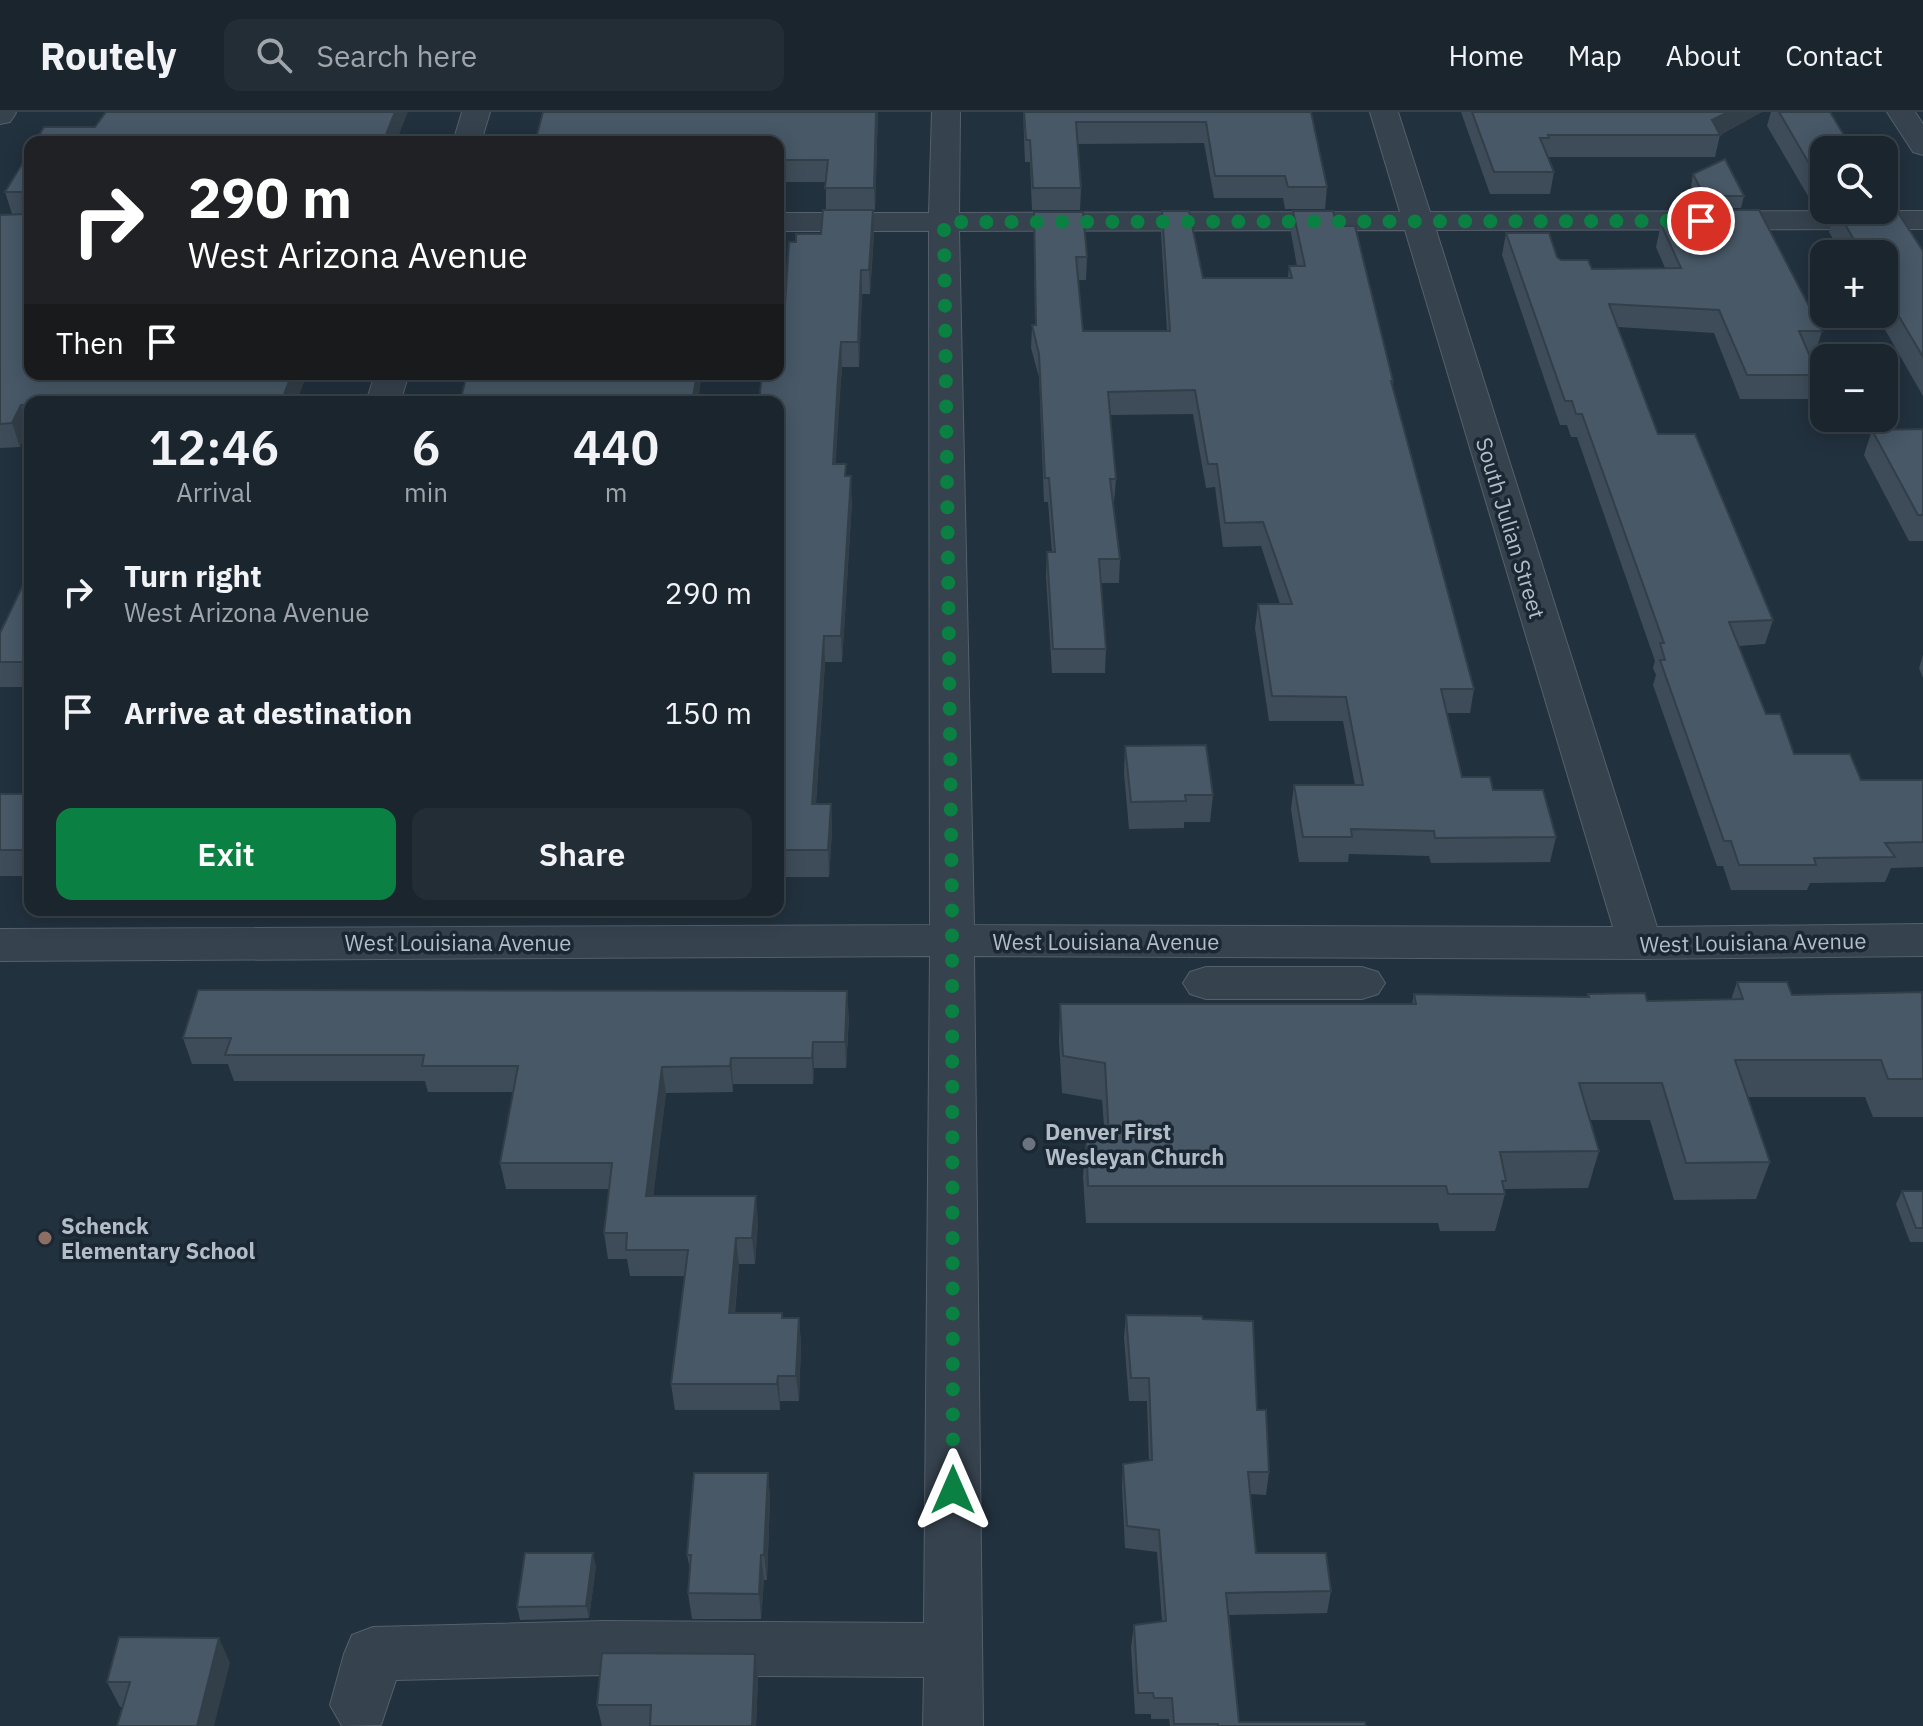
<!DOCTYPE html>
<meta charset="utf-8">
<style>
body{margin:0;font-family:"IBM Plex Sans",sans-serif;background:#232d36;color:#f1f3f6;height:100vh;display:flex;flex-direction:column;font-size:30px;white-space:nowrap}
*{box-sizing:border-box;margin:0}
p{font-size:26px;color:#9fa5aa}
.icon{flex:none;width:44px;height:44px;fill:none;stroke:currentColor;stroke-width:2;stroke-linecap:round;stroke-linejoin:round}
.map{position:relative;flex:1;overflow:hidden}
.panel{position:absolute;left:24px;top:284px;width:760px;height:520px;display:flex;flex-direction:column;background:#1a252e;border-radius:16px;box-shadow:0 4px 20px #0003,0 0 0 2px #38424a}
.panel>*{flex:none}
.banner{position:absolute;left:24px;top:24px;width:760px;height:244px;border-radius:16px;box-shadow:0 4px 20px #0003,0 0 0 2px #38424a;background:#202124;color:#fff;overflow:hidden}
.controls{position:absolute;left:1810px;top:24px;display:grid;gap:16px}
.controls a{display:grid;place-items:center;width:88px;height:88px;border-radius:16px;background:#1a252e;box-shadow:0 4px 20px #0003,0 0 0 2px #38424a;font-size:40px}
.pin{position:absolute;display:grid;place-items:center;width:68px;height:68px;color:#fff;margin:-34px;border:4px solid #fff;border-radius:50%;box-shadow:0 2px 8px #0007}
.me{position:absolute;width:88px;margin:-44px;rotate:0deg;stroke-linejoin:round;filter:drop-shadow(0 0 6px #0008)}
.turn{display:flex;align-items:center;gap:28px;height:168px;padding:0 32px;font-size:36px}
.turn .icon{width:104px;height:104px;stroke-width:2.5}
.turn b{display:block;font-size:56px;line-height:68px}
.then{display:flex;align-items:center;height:76px;padding:0 32px;background:#0003;gap:16px;font-size:30px}
.eta{display:flex;justify-content:space-evenly;align-items:center;height:136px;text-align:center}
.eta b{font-size:48px;font-weight:600;line-height:56px}
.button{display:flex;gap:16px;margin-top:auto;padding:16px 32px}
.button a{flex:1;height:92px;border-radius:16px;background:#0b8043;color:#fff;font-size:32px;font-weight:600;line-height:92px;text-align:center}
.button a+a{background:#232d36;color:#f1f3f6}
ul{padding:0;list-style:none}
li{display:flex;align-items:center;gap:24px;height:120px;padding:0 32px}
li div{flex:1}
li b{display:block;font-size:30px}
li em{font-style:normal}
header{display:flex;align-items:center;gap:48px;box-sizing:border-box;height:112px;padding:0 40px;background:#1a252e;border-bottom:2px solid #38424a}
header strong{font-size:38px}
nav{display:flex;gap:44px;margin-inline-start:auto;font-size:28px}
.search{width:560px;height:72px;background:#232d36;display:flex;align-items:center;gap:20px;box-sizing:border-box;padding:0 28px;border-radius:16px;color:#9fa5aa;font-size:30px}
.map>svg:first-child{display:block}
.lines{fill:none;stroke-linecap:round;stroke-linejoin:round}
.minor-casing{stroke:#54606b;stroke-width:2}
.minor{fill:#36424e;fill-rule:evenodd}
.wall{fill:#3e4c59}
.shaded-wall{fill:#323e48}
.building{fill:#485867;stroke:#323e48;stroke-width:2}
.route{stroke:#0b8043;stroke-width:14;stroke-dasharray:0 25.2}
.worship-dot{fill:#6b7280;stroke:#1b2732;stroke-width:3}
.education-dot{fill:#8d6e63;stroke:#1b2732;stroke-width:3}
.labels{text-anchor:middle;dominant-baseline:central;stroke-width:7;stroke-linejoin:round;paint-order:stroke}
.street-label{font-size:22px;fill:#b2bdc9;stroke:#1b2732}
.poi-label{font-size:22px;font-weight:bold;fill:#b2bdc9;stroke:#1b2732;text-anchor:start}
</style>
<header>
<strong>Routely</strong>
<div class="search"><svg class="icon" aria-label="search" viewBox="0 0 24 24"><circle cx="10" cy="10" r="6"/><path d="M15 15l6 6"/></svg>Search here</div>
<nav><a>Home</a><a>Map</a><a>About</a><a>Contact</a></nav>
</header>
<div class="map">
<svg width="1923" height="1614" viewBox="0 0 1923 1614">
<rect width="100%" height="100%" fill="#22313e"/>
<g class="lines">
<defs>
<g id="minor">
<path d="M 0,0 L 15,0 L 16,1 L 10,10 L 0,12 Z"/>
<path d="M 462,0 L 490,0 L 481,30 L 453,30 Z"/>
<path d="M 932,0 L 960,0 L 959,101 L 1400,100 L 1370,0 L 1398,0 L 1430,100 L 1923,99 L 1923,117 L 1436,118 L 1657,815 L 1923,812 L 1923,844 L 1640,847 L 974,844 L 983,1614 L 923,1614 L 924,1565 L 604,1563 L 396,1568 L 381,1613 L 342,1614 L 330,1593 L 344,1542 L 352,1523 L 373,1515 L 604,1509 L 924,1511 L 930,844 L 0,849 L 0,817 L 930,813 L 929,119 L 778,119 L 778,101 L 929,101 ZM 1405,118 L 1613,815 L 974,813 L 959,119 Z"/>
<path d="M 1887,0 L 1915,0 L 1923,12 L 1923,43 L 1913,40 Z"/>
<path d="M 375,262 L 409,262 L 400,290 L 366,290 Z"/>
<path d="M 1206,855 L 1362,855 L 1378,860 L 1385,871 L 1378,882 L 1362,887 L 1206,887 L 1190,882 L 1183,871 L 1190,860 Z"/>
</g>
</defs>
<use href="#minor" class="minor-casing"/>
<use href="#minor" class="minor"/>
</g>
<g class="wall">
<path d="M 878,0 L 875,98 L 826,98 L 826,70 L 778,70 L 778,30 Z"/>
<path d="M 1023,0 L 1311,0 L 1327,75 L 1325,97 L 1285,97 L 1283,86 L 1214,86 L 1204,31 L 1078,32 L 1081,76 L 1080,98 L 1032,98 L 1030,50 L 1025,50 Z"/>
<path d="M 1461,0 L 1762,0 L 1720,23 L 1715,45 L 1547,45 L 1554,60 L 1550,82 L 1490,82 Z"/>
<path d="M 1771,0 L 1830,0 L 1824,38 L 1824,96 L 1815,96 L 1767,14 Z"/>
<path d="M 30,39 L 30,262 L 307,262 L 296,290 L 30,290 L 30,317 L 28,317 L 20,335 L 0,336 L 0,103 L 12,102 L 5,80 Z"/>
<path d="M 1693,62 L 1744,84 L 1741,96 L 1701,96 L 1691,74 Z"/>
<path d="M 1718,98 L 1822,219 L 1815,242 L 1809,243 L 1818,263 L 1812,287 L 1740,287 L 1714,221 L 1618,215 L 1658,322 L 1773,508 L 1765,532 L 1739,534 L 1766,602 L 1794,642 L 1861,668 L 1923,668 L 1923,755 L 1891,756 L 1885,770 L 1810,771 L 1807,778 L 1731,778 L 1723,754 L 1717,754 L 1653,573 L 1656,563 L 1653,556 L 1655,549 L 1577,325 L 1571,325 L 1567,313 L 1560,313 L 1502,143 L 1506,121 L 1557,145 L 1561,148 L 1592,157 L 1665,156 L 1656,135 L 1661,112 L 1715,112 Z"/>
<path d="M 1835,98 L 1884,98 L 1923,139 L 1923,284 L 1876,202 L 1884,202 L 1884,142 L 1841,142 L 1829,120 Z"/>
<path d="M 1162,99 L 1203,166 L 1288,166 L 1289,154 L 1297,154 L 1291,121 L 1293,99 L 1337,114 L 1393,269 L 1393,275 L 1474,577 L 1470,601 L 1447,601 L 1462,665 L 1493,678 L 1556,725 L 1550,750 L 1431,751 L 1429,744 L 1349,742 L 1348,750 L 1299,750 L 1291,697 L 1294,673 L 1355,673 L 1343,609 L 1269,609 L 1255,516 L 1258,492 L 1280,492 L 1261,434 L 1223,435 L 1215,375 L 1206,376 L 1193,302 L 1110,303 L 1116,367 L 1114,391 L 1113,391 L 1120,447 L 1119,471 L 1101,471 L 1106,537 L 1105,561 L 1052,561 L 1046,464 L 1047,440 L 1052,440 L 1048,390 L 1044,390 L 1039,265 L 1031,236 L 1032,213 L 1035,213 L 1034,100 L 1087,145 L 1086,168 L 1078,168 L 1083,219 L 1167,219 L 1161,122 Z"/>
<path d="M 874,122 L 870,182 L 862,182 L 859,255 L 842,255 L 839,291 L 835,352 L 846,352 L 846,364 L 852,389 L 842,550 L 825,550 L 816,692 L 831,692 L 832,719 L 829,765 L 778,765 L 778,290 L 782,237 Z"/>
<path d="M 1923,317 L 1923,429 L 1909,429 L 1864,343 L 1872,318 Z"/>
<path d="M 30,458 L 30,575 L 0,575 L 0,521 Z"/>
<path d="M 1923,543 L 1923,566 L 1919,556 Z"/>
<path d="M 1125,634 L 1213,683 L 1210,710 L 1184,710 L 1184,716 L 1129,717 L 1124,661 Z"/>
<rect x="0" y="682" width="30" height="82"/>
<path d="M 1737,870 L 1792,883 L 1923,881 L 1923,1005 L 1873,1005 L 1865,985 L 1748,985 L 1770,1050 L 1756,1087 L 1674,1088 L 1650,1008 L 1590,1008 L 1599,1039 L 1588,1076 L 1504,1077 L 1505,1082 L 1495,1119 L 1440,1119 L 1438,1111 L 1086,1111 L 1083,1065 L 1086,1027 L 1105,1027 L 1102,988 L 1062,981 L 1059,929 L 1060,892 L 1412,892 L 1414,882 L 1587,885 L 1588,882 L 1647,889 L 1731,888 Z"/>
<path d="M 849,905 L 846,956 L 814,956 L 813,972 L 733,972 L 733,980 L 666,981 L 653,1084 L 758,1110 L 755,1152 L 739,1152 L 735,1201 L 782,1201 L 782,1206 L 799,1206 L 801,1232 L 799,1289 L 780,1289 L 780,1298 L 675,1298 L 671,1272 L 685,1164 L 630,1164 L 627,1147 L 608,1147 L 604,1121 L 609,1077 L 506,1077 L 500,1051 L 513,980 L 428,980 L 425,969 L 234,969 L 228,952 L 192,952 L 183,926 Z"/>
<path d="M 1902,1079 L 1923,1079 L 1923,1130 L 1910,1130 L 1896,1092 Z"/>
<path d="M 1126,1203 L 1203,1207 L 1257,1298 L 1269,1360 L 1266,1383 L 1250,1382 L 1256,1441 L 1331,1479 L 1327,1501 L 1229,1503 L 1239,1610 L 1366,1614 L 1170,1614 L 1169,1607 L 1151,1607 L 1151,1602 L 1135,1602 L 1131,1535 L 1134,1513 L 1162,1509 L 1157,1440 L 1125,1436 L 1122,1374 L 1123,1352 L 1149,1349 L 1147,1289 L 1129,1289 L 1124,1226 Z"/>
<path d="M 768,1361 L 770,1387 L 767,1468 L 764,1468 L 761,1507 L 692,1507 L 688,1481 L 690,1457 L 687,1443 Z"/>
<path d="M 596,1454 L 589,1506 L 520,1508 L 517,1495 Z"/>
<path d="M 755,1542 L 758,1567 L 756,1614 L 602,1614 L 597,1593 Z"/>
<path d="M 230,1551 L 122,1595 L 120,1595 L 107,1570 Z"/>
</g>
<g class="shaded-wall">
<path d="M 395,0 L 408,0 L 396,30 L 383,30 Z"/>
<path d="M 876,0 L 878,0 L 875,98 L 874,76 Z"/>
<path d="M 1728,0 L 1762,0 L 1719,23 L 1712,8 Z"/>
<path d="M 873,98 L 874,122 L 870,182 L 869,158 Z"/>
<path d="M 861,158 L 862,182 L 859,255 L 858,230 Z"/>
<path d="M 841,230 L 842,255 L 834,377 L 833,352 Z"/>
<path d="M 292,262 L 307,262 L 296,290 L 281,290 Z"/>
<path d="M 697,262 L 702,262 L 698,290 L 692,290 Z"/>
<path d="M 21,293 L 28,317 L 20,335 L 12,311 Z"/>
<path d="M 851,364 L 852,389 L 842,550 L 841,524 Z"/>
<path d="M 824,524 L 825,550 L 814,719 L 812,692 Z"/>
<path d="M 831,692 L 832,719 L 829,765 L 828,738 Z"/>
<path d="M 847,879 L 849,905 L 846,956 L 845,930 Z"/>
<path d="M 813,930 L 814,956 L 813,972 L 812,946 Z"/>
<path d="M 731,946 L 733,972 L 733,980 L 730,954 Z"/>
<path d="M 662,955 L 666,981 L 650,1110 L 646,1084 Z"/>
<path d="M 756,1084 L 758,1110 L 755,1152 L 752,1126 Z"/>
<path d="M 736,1126 L 739,1152 L 732,1227 L 729,1201 Z"/>
<path d="M 799,1206 L 801,1232 L 799,1289 L 796,1264 Z"/>
<path d="M 778,1264 L 780,1289 L 780,1298 L 777,1272 Z"/>
<path d="M 768,1361 L 770,1387 L 767,1468 L 764,1443 Z"/>
<path d="M 593,1441 L 596,1454 L 589,1506 L 586,1494 Z"/>
<path d="M 761,1443 L 764,1468 L 761,1507 L 759,1482 Z"/>
<path d="M 219,1526 L 230,1551 L 214,1614 L 197,1614 Z"/>
<path d="M 755,1542 L 758,1567 L 756,1614 L 752,1614 Z"/>
</g>
<g class="building">
<path d="M 106,0 L 395,0 L 383,30 L 35,30 L 44,15 L 95,15 Z"/>
<path d="M 543,0 L 876,0 L 874,76 L 825,76 L 828,48 L 778,48 L 778,30 L 528,30 L 530,23 L 537,23 Z"/>
<path d="M 1024,0 L 1311,0 L 1327,75 L 1288,75 L 1285,64 L 1215,64 L 1206,10 L 1076,10 L 1081,76 L 1033,76 L 1030,28 L 1026,28 Z"/>
<path d="M 1472,0 L 1728,0 L 1712,8 L 1720,23 L 1548,23 L 1549,26 L 1540,26 L 1554,60 L 1494,60 Z"/>
<path d="M 1779,0 L 1830,0 L 1853,38 L 1824,38 L 1824,72 L 1821,72 Z"/>
<path d="M 30,39 L 30,262 L 292,262 L 281,290 L 36,289 L 36,290 L 30,290 L 30,293 L 21,293 L 12,311 L 0,312 L 0,103 L 25,102 L 25,80 L 5,80 Z"/>
<path d="M 1725,47 L 1744,84 L 1704,84 L 1693,62 Z"/>
<path d="M 1884,96 L 1895,96 L 1923,139 L 1923,245 L 1884,179 L 1884,142 L 1862,142 L 1837,98 L 1884,98 Z"/>
<path d="M 823,98 L 873,98 L 869,158 L 861,158 L 858,230 L 841,230 L 838,266 L 833,352 L 846,352 L 845,364 L 851,364 L 841,524 L 824,524 L 812,692 L 831,692 L 828,738 L 778,738 L 778,290 L 759,290 L 762,262 L 778,262 L 778,237 L 782,237 L 789,130 L 796,130 L 796,122 L 821,122 Z"/>
<path d="M 1718,98 L 1759,98 L 1822,219 L 1799,219 L 1818,263 L 1747,263 L 1719,198 L 1609,192 L 1658,322 L 1695,322 L 1773,508 L 1729,510 L 1766,602 L 1780,602 L 1794,642 L 1850,642 L 1861,668 L 1923,668 L 1923,730 L 1885,731 L 1895,745 L 1814,746 L 1816,753 L 1739,753 L 1731,729 L 1724,729 L 1660,548 L 1665,548 L 1660,531 L 1664,531 L 1582,302 L 1576,302 L 1572,289 L 1565,289 L 1506,121 L 1549,121 L 1557,145 L 1561,148 L 1588,148 L 1592,157 L 1681,156 L 1661,112 L 1725,112 Z"/>
<path d="M 1162,99 L 1189,99 L 1203,166 L 1292,166 L 1289,154 L 1305,154 L 1293,99 L 1333,99 L 1337,114 L 1355,114 L 1393,269 L 1391,269 L 1474,577 L 1441,577 L 1462,665 L 1490,665 L 1493,678 L 1543,678 L 1556,725 L 1435,726 L 1434,719 L 1351,717 L 1352,725 L 1303,725 L 1294,673 L 1363,673 L 1346,585 L 1272,584 L 1258,492 L 1292,492 L 1263,410 L 1225,411 L 1217,352 L 1208,352 L 1195,278 L 1108,280 L 1116,367 L 1110,367 L 1120,447 L 1099,447 L 1106,537 L 1053,537 L 1047,440 L 1055,440 L 1049,366 L 1045,366 L 1039,242 L 1032,213 L 1036,213 L 1034,100 L 1083,100 L 1087,145 L 1076,145 L 1083,219 L 1170,219 Z"/>
<path d="M 467,262 L 697,262 L 692,290 L 460,290 Z"/>
<path d="M 1923,317 L 1923,403 L 1918,403 L 1872,318 Z"/>
<path d="M 30,458 L 30,550 L 0,550 L 0,521 Z"/>
<path d="M 1206,633 L 1213,683 L 1185,683 L 1186,689 L 1131,690 L 1125,634 Z"/>
<rect x="0" y="682" width="30" height="56"/>
<path d="M 1737,870 L 1787,870 L 1792,883 L 1922,880 L 1923,967 L 1888,967 L 1881,948 L 1735,948 L 1770,1050 L 1686,1051 L 1662,971 L 1579,971 L 1599,1039 L 1500,1040 L 1506,1069 L 1502,1069 L 1505,1082 L 1448,1082 L 1446,1074 L 1088,1074 L 1086,1027 L 1109,1027 L 1105,951 L 1063,944 L 1060,892 L 1416,892 L 1414,882 L 1589,885 L 1588,882 L 1645,881 L 1647,889 L 1743,887 Z"/>
<path d="M 198,878 L 847,879 L 845,930 L 813,930 L 812,946 L 731,946 L 730,954 L 662,955 L 646,1084 L 756,1084 L 752,1126 L 736,1126 L 729,1201 L 782,1201 L 782,1206 L 799,1206 L 796,1264 L 778,1264 L 777,1272 L 671,1272 L 688,1138 L 626,1138 L 627,1121 L 604,1121 L 612,1051 L 500,1051 L 518,954 L 422,954 L 424,943 L 225,943 L 231,926 L 183,926 Z"/>
<path d="M 1902,1079 L 1923,1079 L 1923,1116 L 1916,1116 Z"/>
<path d="M 1126,1203 L 1202,1204 L 1203,1207 L 1253,1209 L 1257,1298 L 1266,1298 L 1269,1360 L 1248,1360 L 1256,1441 L 1326,1441 L 1331,1479 L 1226,1481 L 1239,1610 L 1365,1610 L 1366,1614 L 1218,1614 L 1218,1612 L 1174,1612 L 1172,1586 L 1154,1586 L 1153,1581 L 1138,1581 L 1134,1513 L 1166,1509 L 1159,1418 L 1127,1414 L 1123,1352 L 1152,1348 L 1149,1266 L 1131,1266 Z"/>
<path d="M 694,1361 L 768,1361 L 764,1443 L 761,1443 L 759,1482 L 688,1481 L 691,1443 L 687,1443 Z"/>
<path d="M 525,1441 L 593,1441 L 586,1494 L 517,1495 Z"/>
<path d="M 119,1525 L 219,1526 L 197,1614 L 117,1614 L 130,1570 L 107,1570 Z"/>
<path d="M 602,1541 L 755,1542 L 752,1614 L 650,1614 L 651,1593 L 597,1593 Z"/>
</g>
<g class="lines">
<path class="route" d="M 953,1378 L 952,797 L 944,110 L 1701,109"/>
</g>
<circle class="worship-dot" cx="1029" cy="1032" r="8"/>
<circle class="education-dot" cx="45" cy="1126" r="8"/>
<g class="labels">
<g class="street-label">
<text transform="translate(1511 416) rotate(73)">South Julian Street</text>
<text x="1106" y="829">West Louisiana Avenue</text>
<text x="458" y="830">West Louisiana Avenue</text>
<text transform="translate(1753 830) rotate(-1)">West Louisiana Avenue</text>
</g>
<g class="poi-label">
<text x="1045" y="1019">Denver First<tspan x="1045" dy="25">Wesleyan Church</tspan></text>
<text x="61" y="1113">Schenck<tspan x="61" dy="25">Elementary School</tspan></text>
</g>
</g>
</svg>
<div class="controls">
<a><svg class="icon" aria-label="search" viewBox="0 0 24 24"><circle cx="10" cy="10" r="6"/><path d="M15 15l6 6"/></svg></a>
<a>+</a>
<a>−</a>
</div>
<div class="pin" style="left:1701px;top:109px;background:#d93025"><svg class="icon" aria-label="arrive" viewBox="0 0 24 24"><path d="M6 21V4h12l-3 4 3 4H6"/></svg></div>
<svg class="me" style="left:953px;top:1378px" viewBox="-20 -20 40 40"><path d="M0-17L14 15 0 8-14 15z" fill="#0b8043" stroke="#fff" stroke-width="4"/></svg>
<div class="banner">
<div class="turn"><svg class="icon" aria-label="right" viewBox="0 0 24 24"><path d="M7 20v-9h11M14 6l5 5-5 5"/></svg><div><b>290 m</b>West Arizona Avenue</div></div>
<div class="then">Then<svg class="icon" aria-label="arrive" viewBox="0 0 24 24"><path d="M6 21V4h12l-3 4 3 4H6"/></svg></div>
</div>
<section class="panel">
<div class="eta">
<div><b>12:46</b><p>Arrival</p></div>
<div><b>6</b><p>min</p></div>
<div><b>440</b><p>m</p></div>
</div>
<ul>
<li><svg class="icon" aria-label="right" viewBox="0 0 24 24"><path d="M7 20v-9h11M14 6l5 5-5 5"/></svg><div><b>Turn right</b><p>West Arizona Avenue</p></div><em>290 m</em></li>
<li><svg class="icon" aria-label="arrive" viewBox="0 0 24 24"><path d="M6 21V4h12l-3 4 3 4H6"/></svg><div><b>Arrive at destination</b></div><em>150 m</em></li>
</ul>
<div class="button"><a>Exit</a><a>Share</a></div>
</section>
</div>
